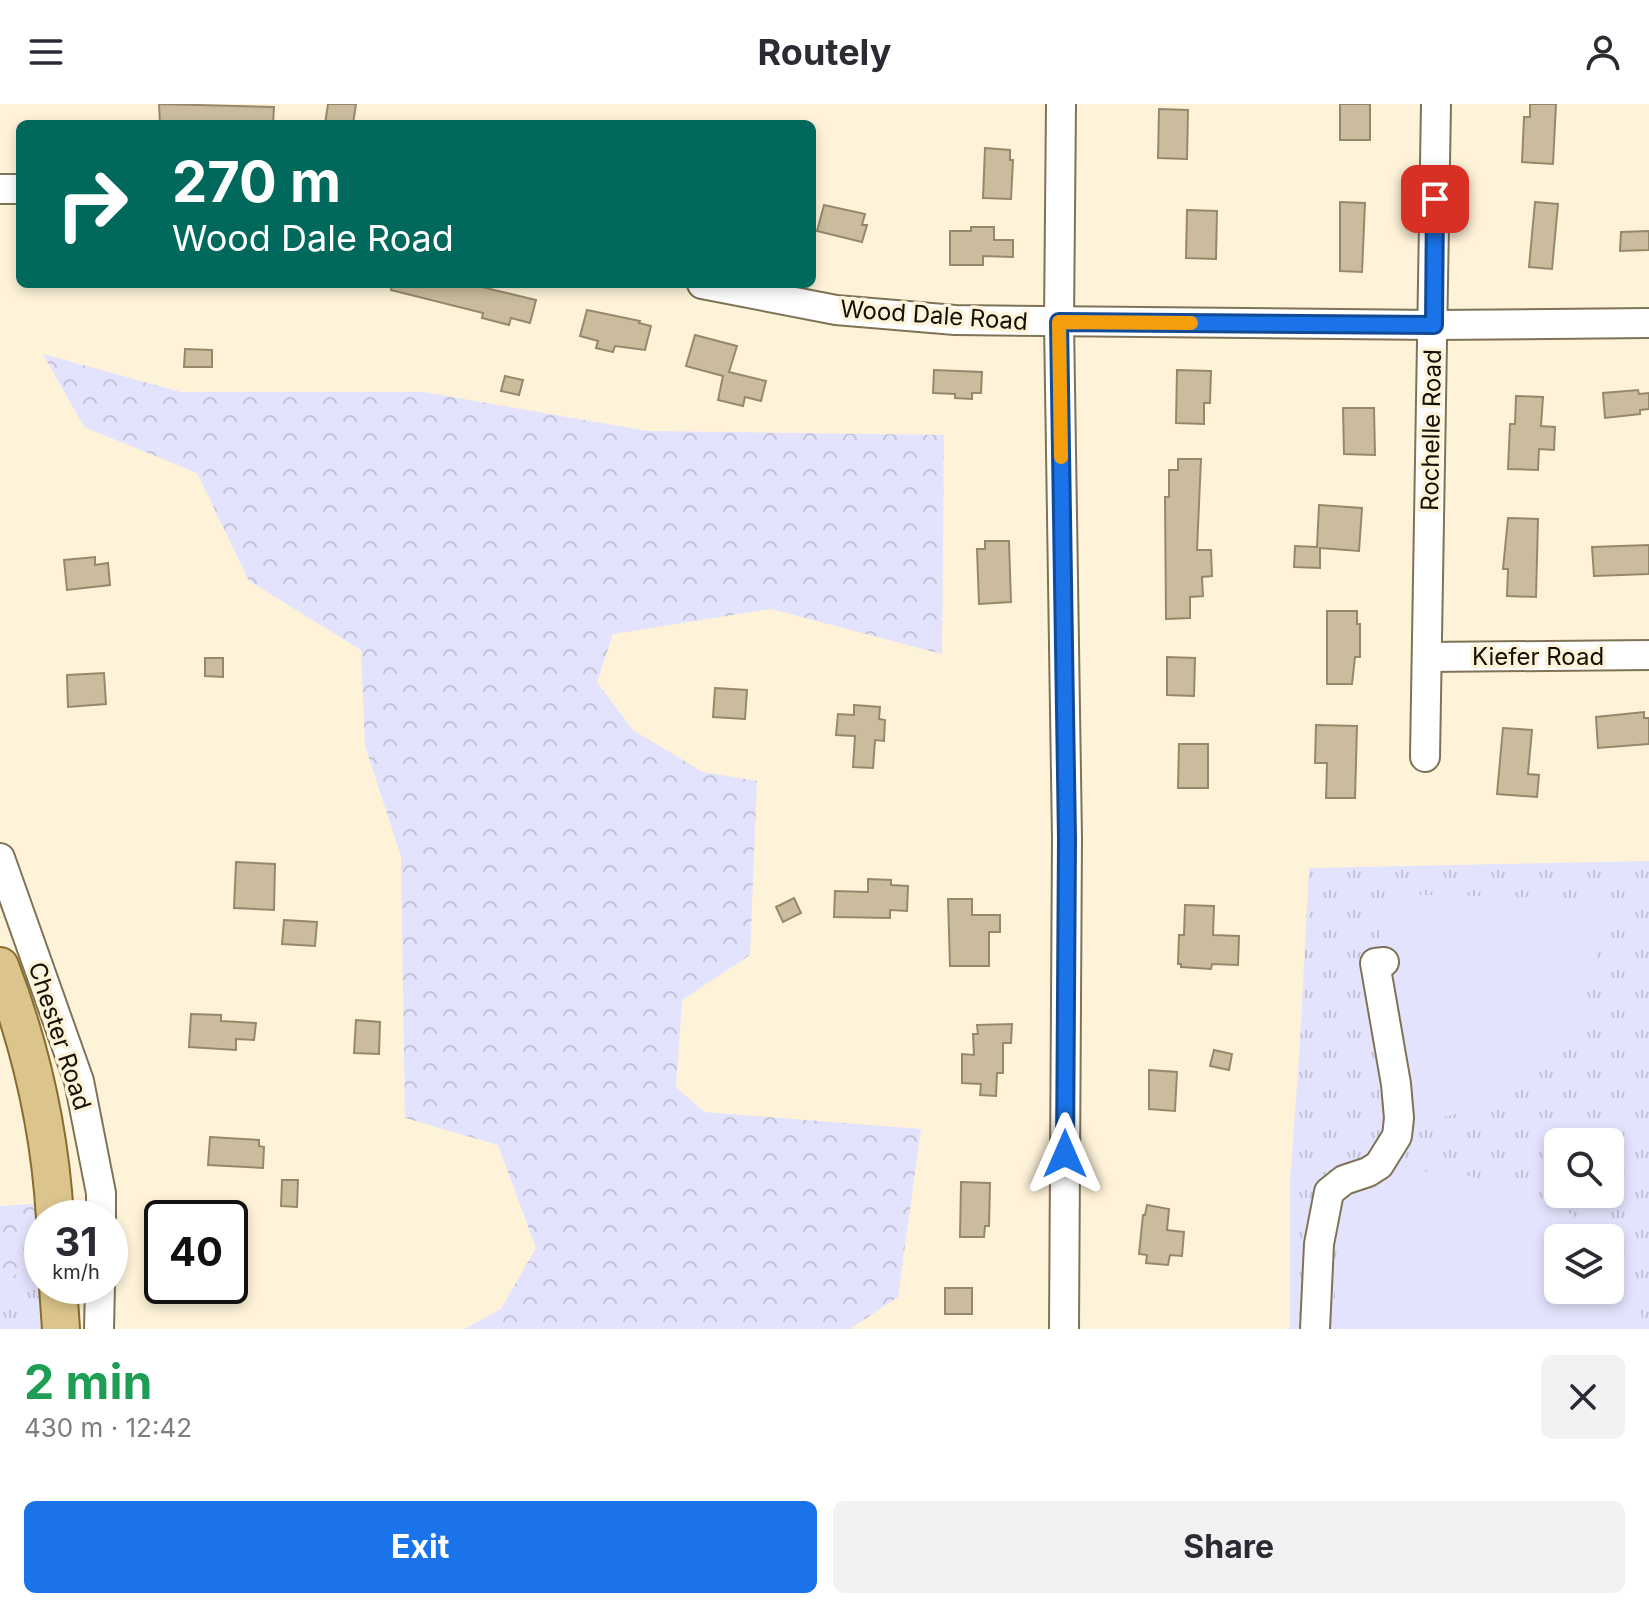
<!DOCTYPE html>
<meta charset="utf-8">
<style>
body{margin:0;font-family:Inter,sans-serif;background:#f2f2f3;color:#2b2b33;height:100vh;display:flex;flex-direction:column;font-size:30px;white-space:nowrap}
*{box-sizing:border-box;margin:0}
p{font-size:26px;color:#7c7c81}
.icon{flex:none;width:44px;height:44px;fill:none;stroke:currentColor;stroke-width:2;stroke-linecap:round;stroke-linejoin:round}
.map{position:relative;height:1225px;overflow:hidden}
.sheet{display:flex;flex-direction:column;background:#fff;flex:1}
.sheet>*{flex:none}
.guide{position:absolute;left:16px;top:16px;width:800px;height:168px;border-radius:12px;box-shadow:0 4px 12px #0003;background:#00695c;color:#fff;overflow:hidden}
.fabs{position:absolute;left:1544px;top:1024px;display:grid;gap:16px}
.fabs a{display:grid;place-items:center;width:80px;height:80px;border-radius:12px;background:#fff;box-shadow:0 4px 12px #0003;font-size:40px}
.speed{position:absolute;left:24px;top:1096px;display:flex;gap:16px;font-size:40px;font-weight:700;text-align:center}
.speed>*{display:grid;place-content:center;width:104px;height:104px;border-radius:50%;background:#fff;box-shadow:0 4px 12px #0003;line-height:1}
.speed small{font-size:20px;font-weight:400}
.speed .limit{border:4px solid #111;border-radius:12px;background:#fff;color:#111}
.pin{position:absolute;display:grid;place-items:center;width:68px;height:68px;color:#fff;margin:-34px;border-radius:16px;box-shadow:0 4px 12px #0006}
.me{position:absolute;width:88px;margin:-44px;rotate:0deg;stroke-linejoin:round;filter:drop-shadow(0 0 6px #0008)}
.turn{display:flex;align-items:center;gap:28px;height:168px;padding:0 24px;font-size:36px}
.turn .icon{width:104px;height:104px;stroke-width:2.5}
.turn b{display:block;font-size:56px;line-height:68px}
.round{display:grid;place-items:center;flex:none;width:84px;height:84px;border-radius:12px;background:#f2f2f3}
.overview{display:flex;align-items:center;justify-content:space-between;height:136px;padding:0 24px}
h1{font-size:48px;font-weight:700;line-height:60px;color:#1e9e55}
.cta{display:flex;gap:16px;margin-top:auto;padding:16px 24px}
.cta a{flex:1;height:92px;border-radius:12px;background:#1a73e8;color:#fff;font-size:32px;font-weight:700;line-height:92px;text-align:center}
.cta a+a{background:#f2f2f3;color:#2b2b33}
header{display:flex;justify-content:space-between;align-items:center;height:104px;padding:0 24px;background:#fff;font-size:36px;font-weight:700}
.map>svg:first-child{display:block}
.grass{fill:url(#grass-tufts);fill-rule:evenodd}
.forest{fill:url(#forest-crowns)}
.garden{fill:#e4e3fd}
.building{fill:#cabc9d;stroke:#96896b;stroke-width:2}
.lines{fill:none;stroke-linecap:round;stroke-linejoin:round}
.minor-casing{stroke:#7f7356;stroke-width:32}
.major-casing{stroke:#876c2b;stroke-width:40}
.minor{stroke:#fff;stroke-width:28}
.major{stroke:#dcc58c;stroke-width:36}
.route-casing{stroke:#114b97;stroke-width:20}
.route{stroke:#1a73e8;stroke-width:14}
.slow{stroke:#f59e0b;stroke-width:14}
.labels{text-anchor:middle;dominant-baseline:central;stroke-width:7;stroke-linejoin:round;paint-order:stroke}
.street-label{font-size:24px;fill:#151005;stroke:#fef3d9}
</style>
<header><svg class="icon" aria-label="menu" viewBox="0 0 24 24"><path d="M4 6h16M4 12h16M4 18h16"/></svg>Routely<svg class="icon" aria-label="person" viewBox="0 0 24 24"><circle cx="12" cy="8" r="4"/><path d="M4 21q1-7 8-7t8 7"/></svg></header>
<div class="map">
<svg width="1649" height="1225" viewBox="0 0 1649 1225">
<defs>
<pattern id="grass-tufts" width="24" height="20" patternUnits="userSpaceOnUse" patternTransform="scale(2)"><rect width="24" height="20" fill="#e4e3fd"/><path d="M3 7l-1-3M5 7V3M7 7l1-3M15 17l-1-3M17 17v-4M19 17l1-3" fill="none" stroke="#c3c2d7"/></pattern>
<pattern id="forest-crowns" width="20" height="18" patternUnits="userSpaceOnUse" patternTransform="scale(2)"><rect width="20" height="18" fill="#e4e3fd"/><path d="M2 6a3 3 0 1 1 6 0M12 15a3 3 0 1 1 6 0" fill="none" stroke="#c3c2d7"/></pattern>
</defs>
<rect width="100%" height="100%" fill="#fef3d9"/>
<g class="grass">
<path d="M 1649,757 L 1649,1225 L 1290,1225 L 1290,1076 L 1300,939 L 1309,764 ZM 1558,1038 L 1610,1038 L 1610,1090 L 1558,1090 ZM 1558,1134 L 1610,1134 L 1610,1186 L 1558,1186 Z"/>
<path d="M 42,1151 L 42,1182 L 50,1225 L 0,1225 L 0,1180 L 4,1180 C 18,1169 26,1158 42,1151 Z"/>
</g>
<g class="forest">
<path d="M 43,250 L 181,288 L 424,288 L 648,327 L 944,331 L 942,550 L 771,505 L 613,530 L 597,578 L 633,626 L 703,668 L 757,677 L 750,851 L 682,896 L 676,983 L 704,1008 L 921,1025 L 898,1193 L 850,1225 L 465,1225 L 501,1205 L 536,1144 L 498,1041 L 405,1014 L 401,752 L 365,642 L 361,546 L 249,477 L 197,369 L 84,323 Z"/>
<path d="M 48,1099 L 42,1114 L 42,1151 C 26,1158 17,1169 4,1180 L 0,1180 L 0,1102 Z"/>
</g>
<g class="garden">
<path d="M 1391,790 L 1603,795 C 1604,896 1552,989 1448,1012 C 1434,1015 1419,1016 1405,1017 L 1377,805 Z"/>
<path d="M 1431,1067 C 1489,1072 1559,1092 1601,1134 L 1558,1134 L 1558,1186 L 1610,1186 L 1610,1144 C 1626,1168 1641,1196 1644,1225 L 1333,1225 L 1341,1084 L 1406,1069 Z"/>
</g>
<g class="building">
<path d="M 159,0 L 274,3 L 273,20 L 160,20 Z"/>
<path d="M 328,0 L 356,0 L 353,20 L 325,20 Z"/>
<rect x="1340" y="0" width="30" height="36"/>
<path d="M 1530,0 L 1556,0 L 1553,60 L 1522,58 L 1524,13 L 1530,13 Z"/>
<path d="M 1159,5 L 1188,6 L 1187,55 L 1158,54 Z"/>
<path d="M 985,44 L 1010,46 L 1010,56 L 1013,56 L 1011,95 L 983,94 Z"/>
<path d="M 1340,98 L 1365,99 L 1362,168 L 1340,167 Z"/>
<path d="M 1535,98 L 1558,100 L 1552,165 L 1529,163 Z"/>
<path d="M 824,101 L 865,110 L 862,121 L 867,121 L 862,138 L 817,127 Z"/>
<path d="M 1187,106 L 1217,107 L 1216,155 L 1186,154 Z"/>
<path d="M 971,123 L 994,123 L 994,136 L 1013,136 L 1013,153 L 983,152 L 983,161 L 950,161 L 950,127 L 971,127 Z"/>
<path d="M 1649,127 L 1649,146 L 1620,147 L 1621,128 Z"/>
<path d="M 392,180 L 469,180 L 536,196 L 530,219 L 511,214 L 509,221 L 482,214 L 483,209 L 391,186 Z"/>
<path d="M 587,206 L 640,217 L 639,219 L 651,222 L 645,246 L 615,242 L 613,248 L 596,244 L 598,237 L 580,232 Z"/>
<path d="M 695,231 L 737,242 L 729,268 L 766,277 L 761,297 L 745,293 L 743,302 L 718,296 L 723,272 L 686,262 Z"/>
<path d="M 185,245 L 212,246 L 212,263 L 184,263 Z"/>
<path d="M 934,266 L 982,268 L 981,289 L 972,289 L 972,295 L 955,294 L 955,290 L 933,289 Z"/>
<path d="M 1177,266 L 1211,267 L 1210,299 L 1204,299 L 1204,320 L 1176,319 Z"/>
<path d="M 505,272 L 523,276 L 519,291 L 501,287 Z"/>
<path d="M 1638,286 L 1639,290 L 1649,289 L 1649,305 L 1640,306 L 1640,310 L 1605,314 L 1603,289 Z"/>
<path d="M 1516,292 L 1543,293 L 1541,322 L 1555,323 L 1554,346 L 1539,345 L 1538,366 L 1508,365 L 1510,320 L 1515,320 Z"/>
<path d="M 1343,304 L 1374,304 L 1375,351 L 1344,350 Z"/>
<path d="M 1178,355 L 1201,355 L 1197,446 L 1211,446 L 1212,472 L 1202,473 L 1203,492 L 1190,493 L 1190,514 L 1166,515 L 1165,393 L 1169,393 L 1169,366 L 1178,366 Z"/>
<path d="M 1319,401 L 1362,404 L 1359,447 L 1320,444 L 1320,464 L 1294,463 L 1295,442 L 1317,443 Z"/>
<path d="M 1508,414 L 1538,415 L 1536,493 L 1507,492 L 1508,465 L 1503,465 Z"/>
<path d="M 985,437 L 1009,437 L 1011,498 L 979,500 L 977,445 L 985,445 Z"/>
<path d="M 1649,441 L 1649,470 L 1594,472 L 1592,443 Z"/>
<path d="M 95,453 L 95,461 L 108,459 L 110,481 L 67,486 L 64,456 Z"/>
<path d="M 1327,507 L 1357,507 L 1357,520 L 1360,520 L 1360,553 L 1355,553 L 1352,580 L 1327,580 Z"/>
<path d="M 1167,553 L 1195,554 L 1194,592 L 1167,591 Z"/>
<path d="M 205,554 L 223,554 L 223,573 L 205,572 Z"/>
<path d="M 104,569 L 106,600 L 68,603 L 67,571 Z"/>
<path d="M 715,584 L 747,586 L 745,615 L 713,613 Z"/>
<path d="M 854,601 L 880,603 L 879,615 L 885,616 L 884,637 L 875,636 L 873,664 L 853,663 L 855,632 L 836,631 L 838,610 L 854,611 Z"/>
<path d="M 1644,608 L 1644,614 L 1649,614 L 1649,640 L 1598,644 L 1596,613 Z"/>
<path d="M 1316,621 L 1357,622 L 1355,694 L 1326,694 L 1327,659 L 1315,659 Z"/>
<path d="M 1503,624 L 1532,626 L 1528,670 L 1539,671 L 1537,693 L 1497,690 Z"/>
<path d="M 1179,640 L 1208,640 L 1208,684 L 1178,684 Z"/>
<path d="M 236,758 L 275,760 L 274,806 L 234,804 Z"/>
<path d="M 868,775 L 891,776 L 891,781 L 908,782 L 907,807 L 890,806 L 890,814 L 834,813 L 835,787 L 868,788 Z"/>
<path d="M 794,794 L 801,809 L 783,818 L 776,803 Z"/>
<path d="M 948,795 L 972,795 L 972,811 L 1000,811 L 1000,828 L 989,828 L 989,862 L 950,862 Z"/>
<path d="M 1185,801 L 1214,802 L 1213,831 L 1239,832 L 1238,861 L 1212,860 L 1211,865 L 1181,863 L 1181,860 L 1178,860 L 1179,831 L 1184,831 Z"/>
<path d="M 284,816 L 317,818 L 315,842 L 282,840 Z"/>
<path d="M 191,910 L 221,911 L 221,917 L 256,919 L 254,936 L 236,935 L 236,946 L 189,943 Z"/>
<path d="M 356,916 L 380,918 L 379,950 L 354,949 Z"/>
<path d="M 1012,920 L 1011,939 L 1003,939 L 1003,969 L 997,969 L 996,992 L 980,991 L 981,980 L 962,979 L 962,950 L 974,951 L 973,930 L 978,930 L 977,921 Z"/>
<path d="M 1214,946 L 1232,950 L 1229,966 L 1210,962 Z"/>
<path d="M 1149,966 L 1177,968 L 1175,1007 L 1149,1005 Z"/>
<path d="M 210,1033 L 259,1036 L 259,1042 L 264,1043 L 263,1064 L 208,1061 Z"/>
<path d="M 282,1076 L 298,1076 L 297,1103 L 281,1102 Z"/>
<path d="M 961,1078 L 990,1079 L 989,1122 L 985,1122 L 984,1133 L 960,1133 Z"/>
<path d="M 1147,1101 L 1169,1105 L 1167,1126 L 1184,1128 L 1182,1152 L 1170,1151 L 1168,1161 L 1146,1159 L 1147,1151 L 1139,1150 L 1143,1111 L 1145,1111 Z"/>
<path d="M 182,1182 L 229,1182 L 228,1198 L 182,1195 Z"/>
<rect x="945" y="1184" width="27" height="26"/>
</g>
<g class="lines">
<defs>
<g id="minor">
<path d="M 1061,0 L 1059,218 L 1067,735 L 1064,1225"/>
<path d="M 0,85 L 20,85"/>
<path d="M 702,180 L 836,206 L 955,216 L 1434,221 L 1649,219"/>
<path d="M 1427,553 L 1649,551"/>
<path d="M 1425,653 L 1436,0"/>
<path d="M 0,754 L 79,977 L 101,1089 L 101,1114"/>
<path d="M 99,1225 L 100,1182"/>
<path d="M 1315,1225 L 1319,1140 L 1329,1088 L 1344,1076 L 1368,1068 L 1379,1061 L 1397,1032 L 1399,1014 L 1396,980 L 1375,859 L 1384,858"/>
</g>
<g id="major">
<path d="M 0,862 C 31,943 50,1027 55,1114"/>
<path d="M 58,1182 L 61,1225"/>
</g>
</defs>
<use href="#minor" class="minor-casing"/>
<use href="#major" class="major-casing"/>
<use href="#minor" class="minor"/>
<use href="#major" class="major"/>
</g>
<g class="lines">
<defs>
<path id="route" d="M 1065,1050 L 1067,735 L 1059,218 L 1434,221 L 1435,95"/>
</defs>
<use href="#route" class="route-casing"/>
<use href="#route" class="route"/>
<path class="slow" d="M 1061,353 L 1059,218 L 1191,219"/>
</g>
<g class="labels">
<g class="street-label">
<text transform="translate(934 211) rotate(4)">Wood Dale Road</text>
<text transform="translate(1431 326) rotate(-89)">Rochelle Road</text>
<text x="1538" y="552">Kiefer Road</text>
<text transform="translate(60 932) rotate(72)">Chester Road</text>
</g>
</g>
</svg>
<div class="fabs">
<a><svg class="icon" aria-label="search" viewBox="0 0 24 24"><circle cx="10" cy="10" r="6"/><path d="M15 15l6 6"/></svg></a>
<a><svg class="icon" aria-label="layers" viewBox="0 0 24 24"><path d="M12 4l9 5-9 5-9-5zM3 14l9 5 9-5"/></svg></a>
</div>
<div class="speed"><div>31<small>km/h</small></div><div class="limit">40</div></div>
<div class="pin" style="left:1435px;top:95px;background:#d93025"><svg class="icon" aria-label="arrive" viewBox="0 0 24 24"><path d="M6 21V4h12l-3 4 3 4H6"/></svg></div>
<svg class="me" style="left:1065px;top:1050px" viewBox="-20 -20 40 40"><path d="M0-17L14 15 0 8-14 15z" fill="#1a73e8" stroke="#fff" stroke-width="4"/></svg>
<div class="guide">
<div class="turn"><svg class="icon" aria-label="right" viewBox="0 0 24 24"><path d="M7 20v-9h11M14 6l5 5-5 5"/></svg><div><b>270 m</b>Wood Dale Road</div></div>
</div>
</div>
<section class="sheet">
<div class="overview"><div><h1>2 min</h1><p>430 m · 12:42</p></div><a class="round"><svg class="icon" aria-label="close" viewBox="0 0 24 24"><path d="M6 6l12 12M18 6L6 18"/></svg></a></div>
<div class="cta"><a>Exit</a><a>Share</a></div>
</section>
